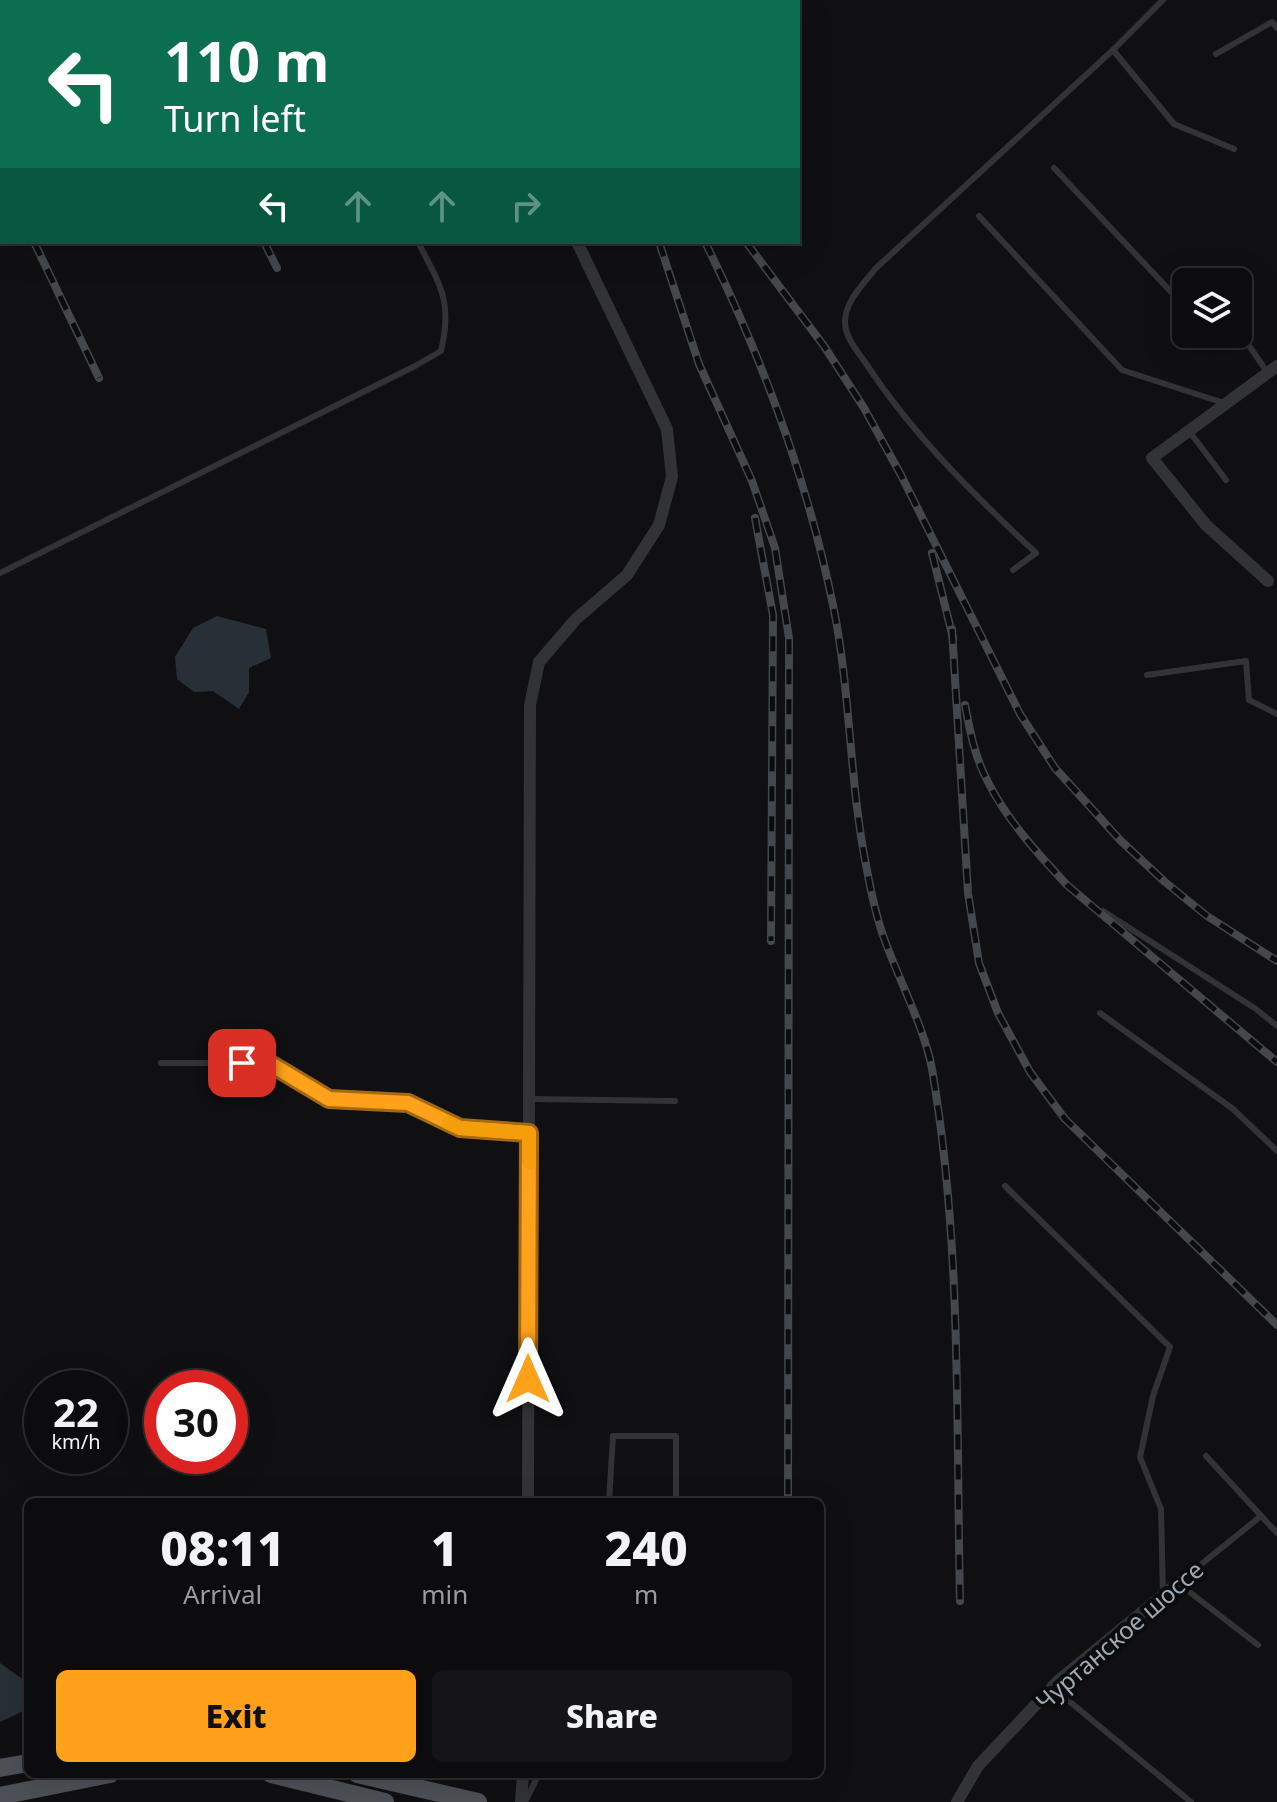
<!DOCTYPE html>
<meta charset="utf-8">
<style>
body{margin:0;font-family:"Noto Sans",sans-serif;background:#151517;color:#f1f3f6;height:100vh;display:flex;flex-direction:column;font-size:30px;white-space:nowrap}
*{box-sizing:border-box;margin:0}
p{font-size:26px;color:#9a9b9e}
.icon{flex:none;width:44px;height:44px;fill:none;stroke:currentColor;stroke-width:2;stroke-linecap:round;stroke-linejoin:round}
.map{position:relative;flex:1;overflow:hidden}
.details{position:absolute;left:24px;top:1498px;width:800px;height:280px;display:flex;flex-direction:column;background:#0c0c0e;border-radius:12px;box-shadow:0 8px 32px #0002,0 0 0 2px #2c2c2e}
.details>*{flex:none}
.hud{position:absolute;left:0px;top:0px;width:800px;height:244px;box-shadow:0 8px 32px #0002,0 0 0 2px #2c2c2e;background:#0b6e4f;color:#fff;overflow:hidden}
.fabs{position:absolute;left:1172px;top:268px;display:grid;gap:16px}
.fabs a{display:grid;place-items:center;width:80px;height:80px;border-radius:12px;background:#0c0c0e;box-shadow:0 8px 32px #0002,0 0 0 2px #2c2c2e;font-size:40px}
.speed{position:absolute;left:24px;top:1370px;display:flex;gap:16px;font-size:40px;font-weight:700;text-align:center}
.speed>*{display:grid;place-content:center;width:104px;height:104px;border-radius:50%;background:#0c0c0e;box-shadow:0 8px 32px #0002,0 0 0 2px #2c2c2e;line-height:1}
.speed small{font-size:20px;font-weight:400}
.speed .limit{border:12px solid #d22;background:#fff;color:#111}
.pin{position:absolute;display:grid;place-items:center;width:68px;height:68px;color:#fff;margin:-34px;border-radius:16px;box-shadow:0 4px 12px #0006}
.me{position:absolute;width:88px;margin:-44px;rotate:0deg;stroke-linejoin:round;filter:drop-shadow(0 0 6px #0008)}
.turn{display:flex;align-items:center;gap:28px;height:168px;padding:0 32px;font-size:36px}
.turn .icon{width:104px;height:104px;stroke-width:2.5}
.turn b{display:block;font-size:56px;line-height:68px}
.lanes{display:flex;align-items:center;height:76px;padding:0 32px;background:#0003;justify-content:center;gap:40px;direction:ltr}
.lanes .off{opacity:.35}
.eta{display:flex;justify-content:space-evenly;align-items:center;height:136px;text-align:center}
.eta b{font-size:48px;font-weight:800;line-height:56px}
.primary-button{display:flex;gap:16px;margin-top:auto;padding:16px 32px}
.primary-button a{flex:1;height:92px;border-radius:12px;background:#ffa11b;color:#111;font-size:32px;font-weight:800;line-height:92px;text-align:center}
.primary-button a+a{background:#151517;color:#f1f3f6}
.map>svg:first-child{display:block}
.water{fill:#263036}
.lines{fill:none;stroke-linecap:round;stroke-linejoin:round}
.lane{stroke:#313337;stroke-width:6}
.street{stroke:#313337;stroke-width:12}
.primary{stroke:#4d5056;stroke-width:18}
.rail-casing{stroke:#44474c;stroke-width:8}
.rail{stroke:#0b0c0d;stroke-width:5;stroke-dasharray:15;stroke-linecap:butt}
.route-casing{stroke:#a66912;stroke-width:20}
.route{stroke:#ffa11b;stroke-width:14}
.slow{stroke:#f59e0b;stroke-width:14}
.labels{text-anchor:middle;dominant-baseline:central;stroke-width:8;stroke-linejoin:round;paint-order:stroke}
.street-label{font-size:24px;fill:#a0a8b4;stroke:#0b0c0d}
</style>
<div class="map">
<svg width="1277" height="1802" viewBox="0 0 1277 1802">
<rect width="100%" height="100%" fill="#101012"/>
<g class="water">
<path d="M 217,616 L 266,629 L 271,658 L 249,668 L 249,692 L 239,709 L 213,691 L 194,692 L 177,679 L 175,657 L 193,628 Z"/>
<path d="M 0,1663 L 28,1683 L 28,1709 L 0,1722 Z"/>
</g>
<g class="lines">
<g class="lane">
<path d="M 299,0 L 300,2"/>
<path d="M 1113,50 L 1174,124 L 1234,149"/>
<path d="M 1216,54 L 1272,22 L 1277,28"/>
<path d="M 1054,168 L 1176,297 L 1186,297"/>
<path d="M 979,216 L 1122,370 L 1224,403"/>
<path d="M 1238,330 L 1268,373"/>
<path d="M 1189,431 L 1226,480"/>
<path d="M 1013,570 L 1036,553 C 974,495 914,436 867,365 C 859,353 845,338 845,322 C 845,301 863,285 875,269 L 1113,50 L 1163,0"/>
<path d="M 0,573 L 415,366 L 441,351 C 453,301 440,285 418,242"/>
<path d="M 1147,675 L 1246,661 L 1249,700 L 1277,714"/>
<path d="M 1103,911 L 1256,1009 L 1277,1026"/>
<path d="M 1100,1013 L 1233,1109 L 1277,1151"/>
<path d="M 161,1063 L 269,1063 L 329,1099 L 408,1103 L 460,1128 L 529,1133"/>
<path d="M 529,1099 L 675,1101"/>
<path d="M 1005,1186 L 1170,1347 L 1153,1396 L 1140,1457 L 1161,1509 L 1163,1595"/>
<path d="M 1206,1456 L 1277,1533"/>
<path d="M 609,1502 L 613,1436 L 676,1436 L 676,1502"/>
<path d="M 1258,1645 L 1178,1583 L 1261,1516"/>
<path d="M 1052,1687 L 1191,1802"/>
<path d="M 525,1802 L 539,1774"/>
</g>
<g class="street">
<path d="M 461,0 L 461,2"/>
<path d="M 1268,581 L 1206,525 L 1152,458 L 1277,366"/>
<path d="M 528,1502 L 530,705 L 539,662 L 576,619 L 627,575 L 659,525 L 672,477 L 667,429 L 577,242"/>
<path d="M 521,1802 L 523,1774"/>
<path d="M 957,1802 L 978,1766 L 1058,1681 L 1178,1583"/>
</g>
<g class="primary">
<path d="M 0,1768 L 28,1763"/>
<path d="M 271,1774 L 385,1802"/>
<path d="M 357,1774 L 478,1802"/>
<path d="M 0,1796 L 110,1774"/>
</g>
<defs>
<g id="rail">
<path d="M 144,0 L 145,2"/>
<path d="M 574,0 L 575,2"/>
<path d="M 596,0 L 597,2"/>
<path d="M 0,172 L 2,176"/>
<path d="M 34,242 L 99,378"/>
<path d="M 264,242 L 277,268"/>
<path d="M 659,242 L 699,364 L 752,481 L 775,548 L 789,638 L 788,1502"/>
<path d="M 705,242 C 762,357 807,479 833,605 C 851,692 849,783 867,870 C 871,892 876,916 884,938 C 898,978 925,1029 932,1069 C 962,1244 956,1424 960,1601"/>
<path d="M 746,242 L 824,346 L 864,408 L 901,475 L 1020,714 L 1055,768 L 1120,840 L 1165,882 L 1207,916 L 1277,961"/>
<path d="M 755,518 L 773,615 L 771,941"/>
<path d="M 932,553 L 953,638"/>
<path d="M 952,629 L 968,893 L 979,963 L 998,1013 L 1030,1072 L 1065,1119 L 1277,1325"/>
<path d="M 965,705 C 970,731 975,758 988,782 C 1007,820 1038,854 1067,885 L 1277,1062"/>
</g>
</defs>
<use href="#rail" class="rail-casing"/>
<use href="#rail" class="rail"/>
</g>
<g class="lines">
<defs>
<path id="route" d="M 242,1063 L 269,1063 L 329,1099 L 408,1103 L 460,1128 L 529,1133 L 528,1379"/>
</defs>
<use href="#route" class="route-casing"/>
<use href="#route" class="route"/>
<path class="slow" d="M 449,1123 L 460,1128 L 529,1133 L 529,1162"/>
</g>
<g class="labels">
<g class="street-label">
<text transform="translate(1119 1635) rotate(-41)">Чуртанское шоссе</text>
</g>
</g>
</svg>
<div class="fabs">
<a><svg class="icon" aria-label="layers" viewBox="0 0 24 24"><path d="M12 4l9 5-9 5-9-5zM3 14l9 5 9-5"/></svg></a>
</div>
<div class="speed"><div>22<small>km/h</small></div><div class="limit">30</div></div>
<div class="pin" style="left:242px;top:1063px;background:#d93025"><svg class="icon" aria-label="arrive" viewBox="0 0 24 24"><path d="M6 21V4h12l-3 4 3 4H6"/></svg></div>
<svg class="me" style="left:528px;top:1379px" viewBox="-20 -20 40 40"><path d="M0-17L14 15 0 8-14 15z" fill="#ffa11b" stroke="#fff" stroke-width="4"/></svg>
<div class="hud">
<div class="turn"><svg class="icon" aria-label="left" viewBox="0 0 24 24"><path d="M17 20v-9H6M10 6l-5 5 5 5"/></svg><div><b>110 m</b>Turn left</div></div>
<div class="lanes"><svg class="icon" aria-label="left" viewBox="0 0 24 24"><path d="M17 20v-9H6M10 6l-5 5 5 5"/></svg><svg class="icon off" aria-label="ahead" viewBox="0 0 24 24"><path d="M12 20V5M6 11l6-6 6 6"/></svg><svg class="icon off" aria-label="ahead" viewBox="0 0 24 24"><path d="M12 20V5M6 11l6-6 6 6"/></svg><svg class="icon off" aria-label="right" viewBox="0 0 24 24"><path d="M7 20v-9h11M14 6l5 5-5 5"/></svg></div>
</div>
<section class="details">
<div class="eta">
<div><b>08:11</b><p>Arrival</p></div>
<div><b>1</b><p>min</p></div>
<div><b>240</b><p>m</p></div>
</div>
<div class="primary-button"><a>Exit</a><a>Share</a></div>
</section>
</div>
